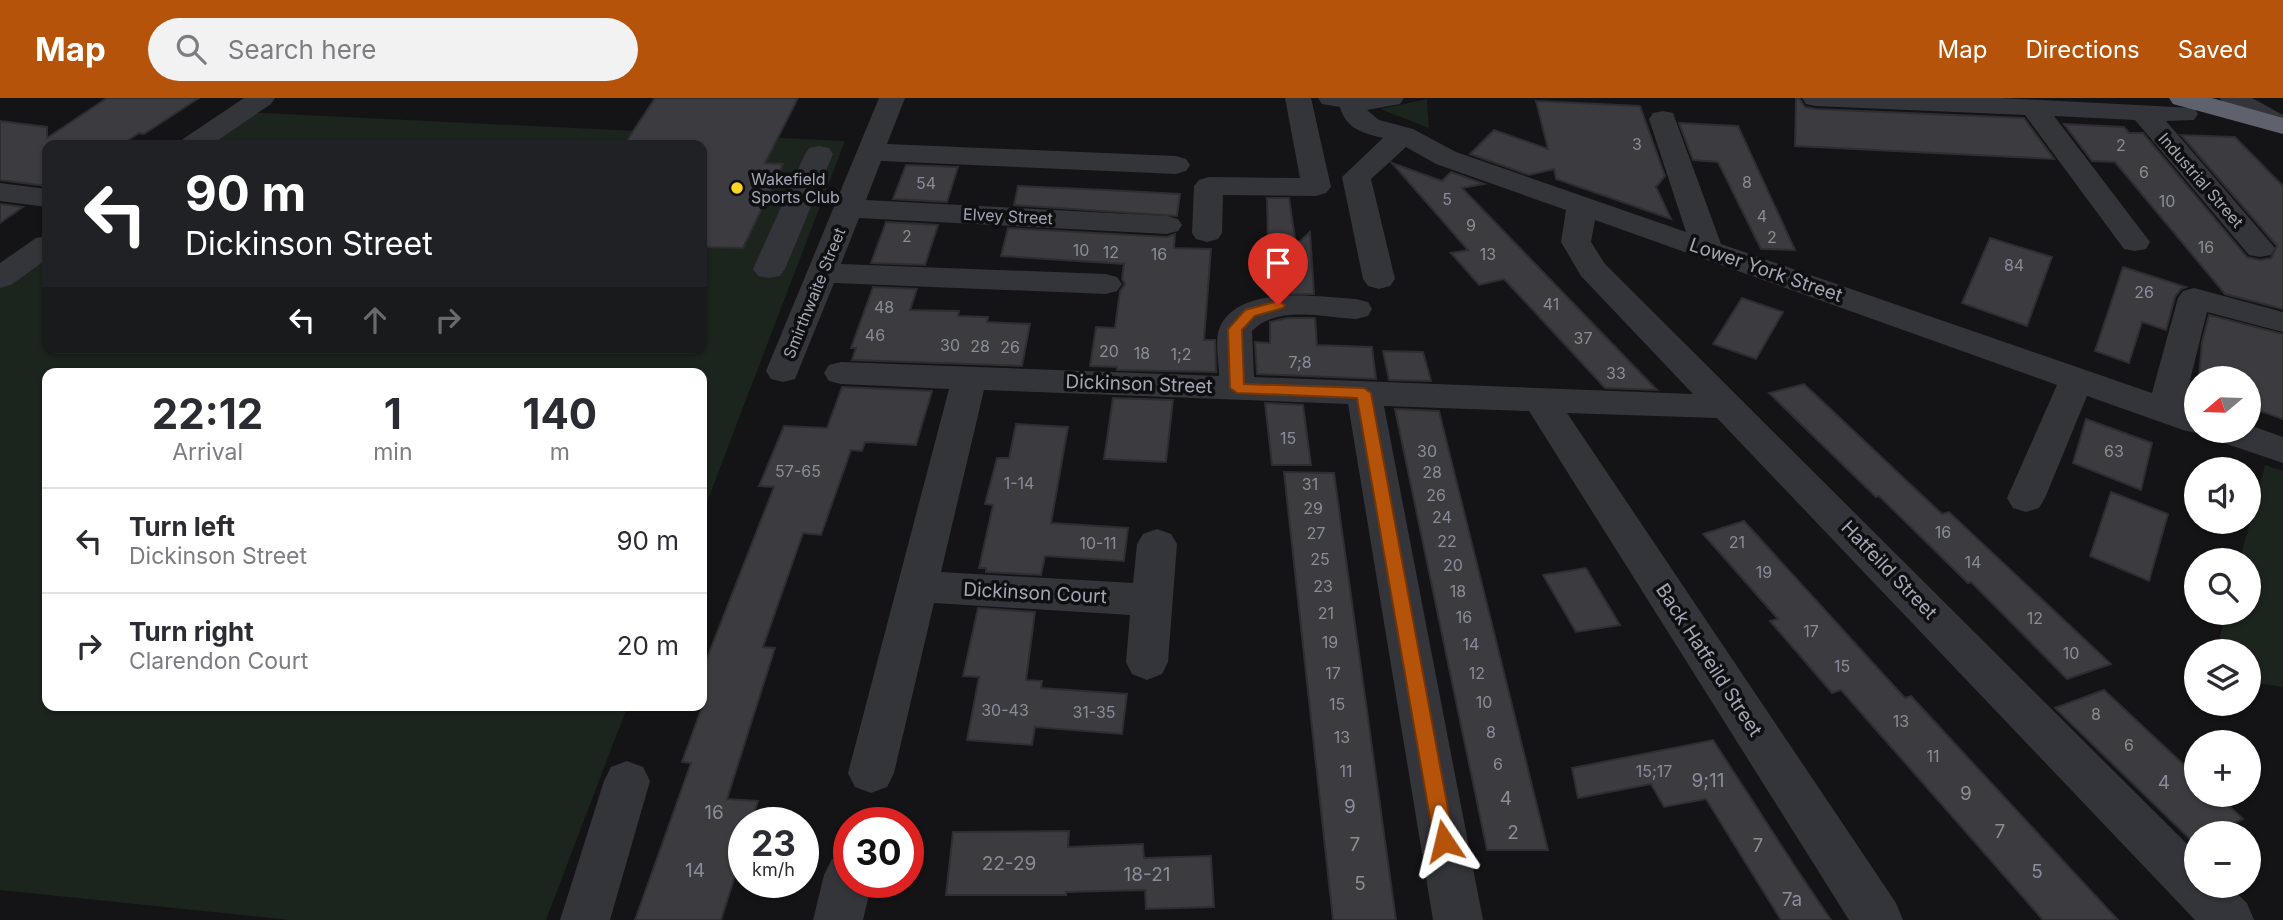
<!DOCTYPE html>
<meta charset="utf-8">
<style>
body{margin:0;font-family:Inter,sans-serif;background:#f2f2f3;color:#2b2b33;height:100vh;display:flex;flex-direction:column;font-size:26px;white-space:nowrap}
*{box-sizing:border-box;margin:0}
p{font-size:23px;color:#7c7c81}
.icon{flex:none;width:38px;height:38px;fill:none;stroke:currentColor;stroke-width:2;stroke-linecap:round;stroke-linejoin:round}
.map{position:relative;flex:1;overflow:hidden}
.sheet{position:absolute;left:42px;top:270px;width:665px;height:343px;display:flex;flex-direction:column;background:#fff;border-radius:14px;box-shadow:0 2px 5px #0004}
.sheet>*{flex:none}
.hud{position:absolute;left:42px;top:42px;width:665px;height:214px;border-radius:14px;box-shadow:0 2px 5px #0004;background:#202124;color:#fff;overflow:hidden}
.needle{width:46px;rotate:251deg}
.fabs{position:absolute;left:2184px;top:268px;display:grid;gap:14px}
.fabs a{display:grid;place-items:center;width:77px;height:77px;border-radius:50%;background:#fff;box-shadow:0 2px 5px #0004;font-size:35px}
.speed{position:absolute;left:728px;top:709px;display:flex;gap:14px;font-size:35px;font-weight:700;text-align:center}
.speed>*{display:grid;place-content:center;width:91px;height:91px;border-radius:50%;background:#fff;box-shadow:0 2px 5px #0004;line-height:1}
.speed small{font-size:18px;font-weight:400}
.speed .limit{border:10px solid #d22;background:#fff;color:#111}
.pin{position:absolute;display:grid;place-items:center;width:60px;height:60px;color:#fff;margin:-72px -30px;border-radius:50% 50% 50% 0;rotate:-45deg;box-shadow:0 0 7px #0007}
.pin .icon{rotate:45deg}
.me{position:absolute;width:77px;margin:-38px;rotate:350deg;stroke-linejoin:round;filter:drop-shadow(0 0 5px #0008)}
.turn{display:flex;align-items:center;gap:24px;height:147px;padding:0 28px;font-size:32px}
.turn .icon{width:91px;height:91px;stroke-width:2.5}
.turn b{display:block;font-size:49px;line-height:60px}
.lanes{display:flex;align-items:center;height:66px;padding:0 28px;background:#0003;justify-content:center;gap:35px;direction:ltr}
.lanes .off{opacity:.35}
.eta{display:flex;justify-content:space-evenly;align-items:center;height:119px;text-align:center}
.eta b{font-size:42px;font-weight:700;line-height:49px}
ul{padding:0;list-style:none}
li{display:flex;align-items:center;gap:21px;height:105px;padding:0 28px;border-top:2px solid #e1e1e2}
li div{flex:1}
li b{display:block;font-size:26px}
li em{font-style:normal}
header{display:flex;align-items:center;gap:42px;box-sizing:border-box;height:98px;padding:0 35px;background:#b45309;color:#fff}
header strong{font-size:33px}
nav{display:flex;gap:38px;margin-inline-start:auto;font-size:24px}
.search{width:490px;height:63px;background:#f2f2f3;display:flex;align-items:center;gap:18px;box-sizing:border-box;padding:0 24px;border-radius:38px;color:#7c7c81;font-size:26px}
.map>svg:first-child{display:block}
.green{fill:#1b241d}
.building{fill:#3b3b40;stroke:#2e2d31;stroke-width:2}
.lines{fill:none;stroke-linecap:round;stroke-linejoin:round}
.minor{fill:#34343b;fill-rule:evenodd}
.highway{fill:#5f616c;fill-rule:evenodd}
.route{fill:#b45309;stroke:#753606;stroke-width:2}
.poi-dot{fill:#ffd322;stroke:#0f0e10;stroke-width:2.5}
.labels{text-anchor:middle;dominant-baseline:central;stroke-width:7;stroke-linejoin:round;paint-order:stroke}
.number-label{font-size:16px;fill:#8a8c99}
.far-poi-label{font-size:16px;fill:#a4a7b7;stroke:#0f0e10;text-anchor:start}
.far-street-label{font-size:16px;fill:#a4a7b7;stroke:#0f0e10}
.street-label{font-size:19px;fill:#a4a7b7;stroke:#0f0e10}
.near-number-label{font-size:19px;fill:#8a8c99}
</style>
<header>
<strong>Map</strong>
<div class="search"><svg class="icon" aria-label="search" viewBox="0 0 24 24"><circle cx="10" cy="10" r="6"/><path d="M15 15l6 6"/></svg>Search here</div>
<nav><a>Map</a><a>Directions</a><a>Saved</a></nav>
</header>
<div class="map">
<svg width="2283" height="822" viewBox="0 0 2283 822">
<rect width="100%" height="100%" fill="#141315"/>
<g class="green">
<path d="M 1427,1 L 1429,30 L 1380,11 Z"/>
<path d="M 241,14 L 845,43 L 702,417 L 702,275 L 47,275 L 47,607 L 628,607 L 546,822 L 290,822 L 0,792 L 0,180 L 47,147 L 47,250 L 702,250 L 702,47 L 193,47 Z"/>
<path d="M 2265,367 L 2283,373 L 2283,589 L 2249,584 L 2249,553 L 2216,553 L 2226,515 L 2249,514 L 2249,462 L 2240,462 Z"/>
</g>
<g class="building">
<path d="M 107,0 L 199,0 L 144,36 L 139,35 L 121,47 L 47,47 L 47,88 L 0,82 L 0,23 L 47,29 L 47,40 Z"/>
<path d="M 655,0 L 798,0 L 765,65 L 783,66 L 743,150 L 702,149 L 702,47 L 624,47 Z"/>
<path d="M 1796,0 L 1799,0 L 1805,9 L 1815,11 L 2024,20 L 2054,61 L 1795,48 Z"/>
<path d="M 1536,3 L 1640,8 L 1665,78 L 1656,89 L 1671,121 L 1556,81 L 1554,71 L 1529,77 L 1470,56 L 1494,32 L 1548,51 Z"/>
<path d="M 1679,25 L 1738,28 L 1795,152 L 1761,151 L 1718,64 L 1693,62 Z"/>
<path d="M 2064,26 L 2124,29 L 2129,35 L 2143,35 L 2247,159 L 2260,162 L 2271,160 L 2277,148 L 2181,37 L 2235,39 L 2283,88 L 2283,211 L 2225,196 L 2115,64 L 2092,63 Z"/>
<path d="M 1392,65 L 1442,83 L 1451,74 L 1484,86 L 1462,90 L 1657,292 L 1605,290 L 1504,181 L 1479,187 L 1451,155 L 1468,152 Z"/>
<path d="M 906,67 L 958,69 L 947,104 L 893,101 Z"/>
<path d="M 1018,88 L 1106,92 L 1180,96 L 1177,118 L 1014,107 Z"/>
<path d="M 1267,100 L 1289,100 L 1296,147 L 1310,134 L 1314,196 L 1269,197 Z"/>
<path d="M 0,106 L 23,109 L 0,125 Z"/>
<path d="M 886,124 L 938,127 L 925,167 L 871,165 Z"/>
<path d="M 1008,130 L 1167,139 L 1175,136 L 1174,150 L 1211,151 L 1204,242 L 1215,242 L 1216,274 L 1117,272 L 1117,269 L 1090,268 L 1096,229 L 1115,230 L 1120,193 L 1125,186 L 1122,181 L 1124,166 L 1001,158 Z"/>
<path d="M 1990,140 L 2052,159 L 2027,228 L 1962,205 Z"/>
<path d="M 2123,169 L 2186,189 L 2181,191 L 2175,199 L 2166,232 L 2142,224 L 2129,265 L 2095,253 Z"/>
<path d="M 873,189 L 917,191 L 910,212 L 959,213 L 958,218 L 988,219 L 987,224 L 1030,226 L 1022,268 L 852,262 L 856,250 L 851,250 Z"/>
<path d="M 1742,200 L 1783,214 L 1756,261 L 1713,246 Z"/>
<path d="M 2209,217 L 2283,236 L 2283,321 L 2249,309 L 2249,280 L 2199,280 L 2202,244 Z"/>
<path d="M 1287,220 L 1315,220 L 1317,247 L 1372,249 L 1376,281 L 1257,276 L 1255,244 L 1270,245 L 1270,224 Z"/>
<path d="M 1383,253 L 1423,254 L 1431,283 L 1389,282 Z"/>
<path d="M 1804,286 L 1942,416 L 1949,414 L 2111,566 L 2067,581 L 1971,484 L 1968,485 L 1879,398 L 1876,399 L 1769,295 Z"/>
<path d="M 842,289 L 932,293 L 916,347 L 865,344 L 862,353 L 851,352 L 821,437 L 803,435 L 763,549 L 775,550 L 727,701 L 758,703 L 751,724 L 744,724 L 744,749 L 721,822 L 635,822 L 691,665 L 682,664 L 702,609 L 702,573 L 774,389 L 759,388 L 784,328 L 827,330 Z"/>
<path d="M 1113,300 L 1173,302 L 1166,364 L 1104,361 Z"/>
<path d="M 1265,305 L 1303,307 L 1311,367 L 1272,367 Z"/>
<path d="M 1395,311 L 1439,313 L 1548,752 L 1487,752 Z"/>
<path d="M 2086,321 L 2152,345 L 2141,392 L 2073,365 Z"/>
<path d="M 1016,326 L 1068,329 L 1051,425 L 1128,430 L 1124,463 L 1045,458 L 1041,477 L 986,474 L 986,470 L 979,470 L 993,407 L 985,406 L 997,360 L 1009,360 Z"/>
<path d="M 1284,374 L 1334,375 L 1396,822 L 1333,822 Z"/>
<path d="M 2111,394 L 2168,416 L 2149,483 L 2090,458 Z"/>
<path d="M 1744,423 L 1905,600 L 1911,598 L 2118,822 L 2043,822 L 1841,592 L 1832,595 L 1770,523 L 1778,521 L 1703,436 Z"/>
<path d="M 1586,470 L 1602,497 L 1620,527 L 1576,534 L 1543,477 Z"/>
<path d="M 978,510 L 1035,514 L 1026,582 L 1042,583 L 1041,590 L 1127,596 L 1122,636 L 1035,629 L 1032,647 L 967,642 L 979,579 L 963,578 Z"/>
<path d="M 2104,592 L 2196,678 L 2196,696 L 2216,696 L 2243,721 L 2211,735 L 2196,735 L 2196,747 L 2055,610 Z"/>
<path d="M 1713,642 L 1796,770 L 1831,822 L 1781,822 L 1706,701 L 1664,709 L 1651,686 L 1578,700 L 1572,670 Z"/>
<path d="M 1069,733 L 1068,749 L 1143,746 L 1144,760 L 1211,758 L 1214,809 L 1146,811 L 1145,792 L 1066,794 L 1066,797 L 946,797 L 953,734 Z"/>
</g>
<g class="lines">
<g class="minor">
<path d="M 244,0 L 275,0 L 271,6 L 211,47 L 179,47 L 183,41 Z"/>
<path d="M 879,0 L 905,0 L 887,46 L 1176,58 L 1186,61 L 1190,67 L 1186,73 L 1176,76 L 881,63 L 866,102 L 1167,118 L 1178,121 L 1182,127 L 1178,133 L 1167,136 L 859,120 L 841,166 L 1106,176 L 1117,179 L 1122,186 L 1117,193 L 1106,196 L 834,185 L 795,281 L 783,284 L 771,281 L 766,273 Z"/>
<path d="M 1285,0 L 1311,0 L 1331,89 L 1326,95 L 1316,98 L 1223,97 L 1222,135 L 1218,141 L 1207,144 L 1196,141 L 1192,135 L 1194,88 L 1199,82 L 1209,79 L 1300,80 Z"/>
<path d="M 1318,0 L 1404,0 L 1400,6 L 1367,12 L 1379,22 L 1413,31 L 1456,54 L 1686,134 L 1649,21 L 1653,15 L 1663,13 L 1673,15 L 1721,146 L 2152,295 L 2178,200 L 2183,193 L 2194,190 L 2283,214 L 2283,234 L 2207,214 L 2184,306 L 2196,310 L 2196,332 L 2206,332 L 2196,335 L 2183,332 L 2087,298 L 2045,400 L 2039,410 L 2026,414 L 2013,410 L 2007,400 L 2057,287 L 1595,122 L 1591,144 L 1605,166 L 2196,755 L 2196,788 L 2229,788 L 2247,805 L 2254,822 L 2195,822 L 1717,320 L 1567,315 L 1896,805 L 1903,822 L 1849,822 L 1529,313 L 1384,308 L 1483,822 L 1433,822 L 1348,306 L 984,292 L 941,474 L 1133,485 L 1137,446 L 1143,436 L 1157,431 L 1171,436 L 1177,446 L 1168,564 L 1162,576 L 1147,582 L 1132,576 L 1126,564 L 1130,517 L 934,505 L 894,675 L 887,689 L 871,695 L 855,689 L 848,675 L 949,291 L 841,286 L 829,283 L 824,275 L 829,267 L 841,264 L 1219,278 C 1219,264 1214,241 1220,229 C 1239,186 1318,199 1356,201 L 1368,204 L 1372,211 L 1368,218 L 1356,221 C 1323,219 1276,207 1252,233 L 1254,279 L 1693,296 L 1581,178 L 1561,144 L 1566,112 L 1436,66 L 1406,49 L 1371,81 L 1395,181 L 1390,188 L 1379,191 L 1368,188 L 1363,181 L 1342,79 L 1383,40 C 1363,35 1346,31 1340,9 L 1322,6 Z"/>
<path d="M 1802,0 L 2001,0 L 2194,10 L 2198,16 L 2194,22 L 2166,23 L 2275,150 L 2271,157 L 2260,159 L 2249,157 L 2135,22 L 2054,18 L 2150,144 L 2146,151 L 2135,153 L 2124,151 L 2025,17 L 1815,8 L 1806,6 Z"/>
<path d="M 2220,0 L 2252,0 L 2283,17 L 2283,32 L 2267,31 L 2224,6 Z"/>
<path d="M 819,48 L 829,50 L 833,56 L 785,171 L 780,178 L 769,180 L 758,178 L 753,171 L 805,56 L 809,50 Z"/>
<path d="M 0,85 L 47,91 L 47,109 L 0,103 Z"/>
<path d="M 47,138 L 47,161 L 11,187 L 0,190 L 0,165 L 36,140 Z"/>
<path d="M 2249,327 L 2283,339 L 2283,365 L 2212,341 L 2207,332 L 2249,332 Z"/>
<path d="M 627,663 L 643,669 L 650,683 L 610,822 L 560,822 L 604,683 L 611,669 Z"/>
<path d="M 849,754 L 849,784 L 872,784 L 863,822 L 813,822 L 824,777 L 832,761 Z"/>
</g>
<path class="highway" d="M 2169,0 L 2212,0 L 2283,20 L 2283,36 L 2173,6 Z"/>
</g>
<path class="route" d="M 1278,203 L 1285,207 L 1283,210 L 1255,218 L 1242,232 L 1244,286 L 1364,290 L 1371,295 L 1454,743 L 1451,749 L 1444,752 L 1437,749 L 1434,743 L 1357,300 L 1237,295 L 1230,290 L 1228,231 L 1245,212 Z"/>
<circle class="poi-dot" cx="737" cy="90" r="7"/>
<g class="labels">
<g class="number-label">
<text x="1637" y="46">3</text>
<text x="2121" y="47">2</text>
<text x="2144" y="74">6</text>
<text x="1747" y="84">8</text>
<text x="926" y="85">54</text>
<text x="1447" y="101">5</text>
<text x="2167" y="103">10</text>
<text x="1762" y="118">4</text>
<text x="1471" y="127">9</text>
<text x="907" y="138">2</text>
<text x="1772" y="139">2</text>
<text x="2206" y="149">16</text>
<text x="1081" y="152">10</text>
<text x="1111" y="154">12</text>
<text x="1159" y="156">16</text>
<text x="1488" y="156">13</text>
<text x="2014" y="167">84</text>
<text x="2144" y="194">26</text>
<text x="1551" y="206">41</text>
<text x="884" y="209">48</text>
<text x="875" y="237">46</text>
<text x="1583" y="240">37</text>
<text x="950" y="247">30</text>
<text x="980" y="248">28</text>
<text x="1010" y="249">26</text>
<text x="1109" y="253">20</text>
<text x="1142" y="255">18</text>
<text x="1181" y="256">1;2</text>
<text x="1300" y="264">7;8</text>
<text x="1616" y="275">33</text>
<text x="1288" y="340">15</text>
<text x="1427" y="353">30</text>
<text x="2114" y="353">63</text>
<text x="798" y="373">57-65</text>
<text x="1432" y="374">28</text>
<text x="1019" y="385">1-14</text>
<text x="1310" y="386">31</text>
<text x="1436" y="397">26</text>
<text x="1313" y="410">29</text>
<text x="1442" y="419">24</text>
<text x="1943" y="434">16</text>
<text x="1316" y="435">27</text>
<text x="1447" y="443">22</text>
<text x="1737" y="444">21</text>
<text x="1098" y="445">10-11</text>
<text x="1320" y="461">25</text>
<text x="1973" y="464">14</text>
<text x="1453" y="467">20</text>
<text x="1764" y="474">19</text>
<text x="1323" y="488">23</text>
<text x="1458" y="493">18</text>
<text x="1326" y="515">21</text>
<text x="1464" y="519">16</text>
<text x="2035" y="520">12</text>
<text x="1811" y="533">17</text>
<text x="1330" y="544">19</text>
<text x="1471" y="546">14</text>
<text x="2071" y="555">10</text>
<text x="1842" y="568">15</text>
<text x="1333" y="575">17</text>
<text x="1477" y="575">12</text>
<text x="1484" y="604">10</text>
<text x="1337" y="606">15</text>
<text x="1005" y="612">30-43</text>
<text x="1094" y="614">31-35</text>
<text x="2096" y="616">8</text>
<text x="1901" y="623">13</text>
<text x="1491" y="634">8</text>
<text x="1342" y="639">13</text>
<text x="2129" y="647">6</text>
<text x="1933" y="658">11</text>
<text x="1498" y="666">6</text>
<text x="1346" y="673">11</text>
<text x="1654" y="673">15;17</text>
</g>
<g class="far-poi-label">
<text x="751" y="81">Wakefield<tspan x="751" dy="18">Sports Club</tspan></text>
</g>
<g class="far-street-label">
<text transform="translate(2201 82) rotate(49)">Industrial Street</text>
<text transform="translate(1008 118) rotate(3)">Elvey Street</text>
<text transform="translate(814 195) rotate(-68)">Smirthwaite Street</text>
</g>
<g class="street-label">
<text transform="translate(1766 172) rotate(19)">Lower York Street</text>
<text transform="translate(1139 286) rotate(2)">Dickinson Street</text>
<text transform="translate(1889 472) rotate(46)">Hatfeild Street</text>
<text transform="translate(1035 495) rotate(3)">Dickinson Court</text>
<text transform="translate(1709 562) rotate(57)">Back Hatfeild Street</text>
</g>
<g class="near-number-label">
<text x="1708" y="682">9;11</text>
<text x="2164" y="684">4</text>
<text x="1966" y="695">9</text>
<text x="1506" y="700">4</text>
<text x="1350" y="708">9</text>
<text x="714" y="714">16</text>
<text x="2000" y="733">7</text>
<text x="1513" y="734">2</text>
<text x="1355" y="746">7</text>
<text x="1758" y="747">7</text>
<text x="1009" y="765">22-29</text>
<text x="695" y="772">14</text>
<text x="2037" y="773">5</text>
<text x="1147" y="776">18-21</text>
<text x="1360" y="785">5</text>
<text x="1792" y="801">7a</text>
</g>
</g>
</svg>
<div class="fabs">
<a><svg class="needle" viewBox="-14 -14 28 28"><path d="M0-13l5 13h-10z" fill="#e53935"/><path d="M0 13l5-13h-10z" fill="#7c7c81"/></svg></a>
<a><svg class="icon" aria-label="sound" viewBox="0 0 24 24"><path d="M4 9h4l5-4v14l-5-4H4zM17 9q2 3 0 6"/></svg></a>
<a><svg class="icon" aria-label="search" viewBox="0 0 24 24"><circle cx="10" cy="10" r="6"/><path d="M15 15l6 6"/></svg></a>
<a><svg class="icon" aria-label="layers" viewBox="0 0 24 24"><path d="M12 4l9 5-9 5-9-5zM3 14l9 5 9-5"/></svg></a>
<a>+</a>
<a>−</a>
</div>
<div class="speed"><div>23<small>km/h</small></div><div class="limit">30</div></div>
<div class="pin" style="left:1278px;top:207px;background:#d93025"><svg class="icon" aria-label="arrive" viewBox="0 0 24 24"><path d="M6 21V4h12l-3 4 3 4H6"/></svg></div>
<svg class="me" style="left:1444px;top:743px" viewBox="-20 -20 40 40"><path d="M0-17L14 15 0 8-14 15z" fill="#b45309" stroke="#fff" stroke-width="4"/></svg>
<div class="hud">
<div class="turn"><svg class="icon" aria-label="left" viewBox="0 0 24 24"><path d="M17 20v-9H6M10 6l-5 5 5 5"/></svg><div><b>90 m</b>Dickinson Street</div></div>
<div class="lanes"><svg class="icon" aria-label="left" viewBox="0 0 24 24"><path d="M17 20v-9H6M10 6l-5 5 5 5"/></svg><svg class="icon off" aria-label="ahead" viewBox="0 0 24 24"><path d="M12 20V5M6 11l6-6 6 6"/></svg><svg class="icon off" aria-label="right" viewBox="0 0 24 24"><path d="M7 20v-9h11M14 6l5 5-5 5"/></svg></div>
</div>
<section class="sheet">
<div class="eta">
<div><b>22:12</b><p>Arrival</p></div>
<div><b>1</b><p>min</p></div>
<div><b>140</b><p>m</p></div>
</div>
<ul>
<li><svg class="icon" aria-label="left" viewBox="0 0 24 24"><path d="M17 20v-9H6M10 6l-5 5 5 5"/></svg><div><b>Turn left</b><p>Dickinson Street</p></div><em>90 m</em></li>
<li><svg class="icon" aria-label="right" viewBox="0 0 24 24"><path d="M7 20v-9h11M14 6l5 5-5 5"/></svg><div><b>Turn right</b><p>Clarendon Court</p></div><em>20 m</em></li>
</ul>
</section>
</div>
